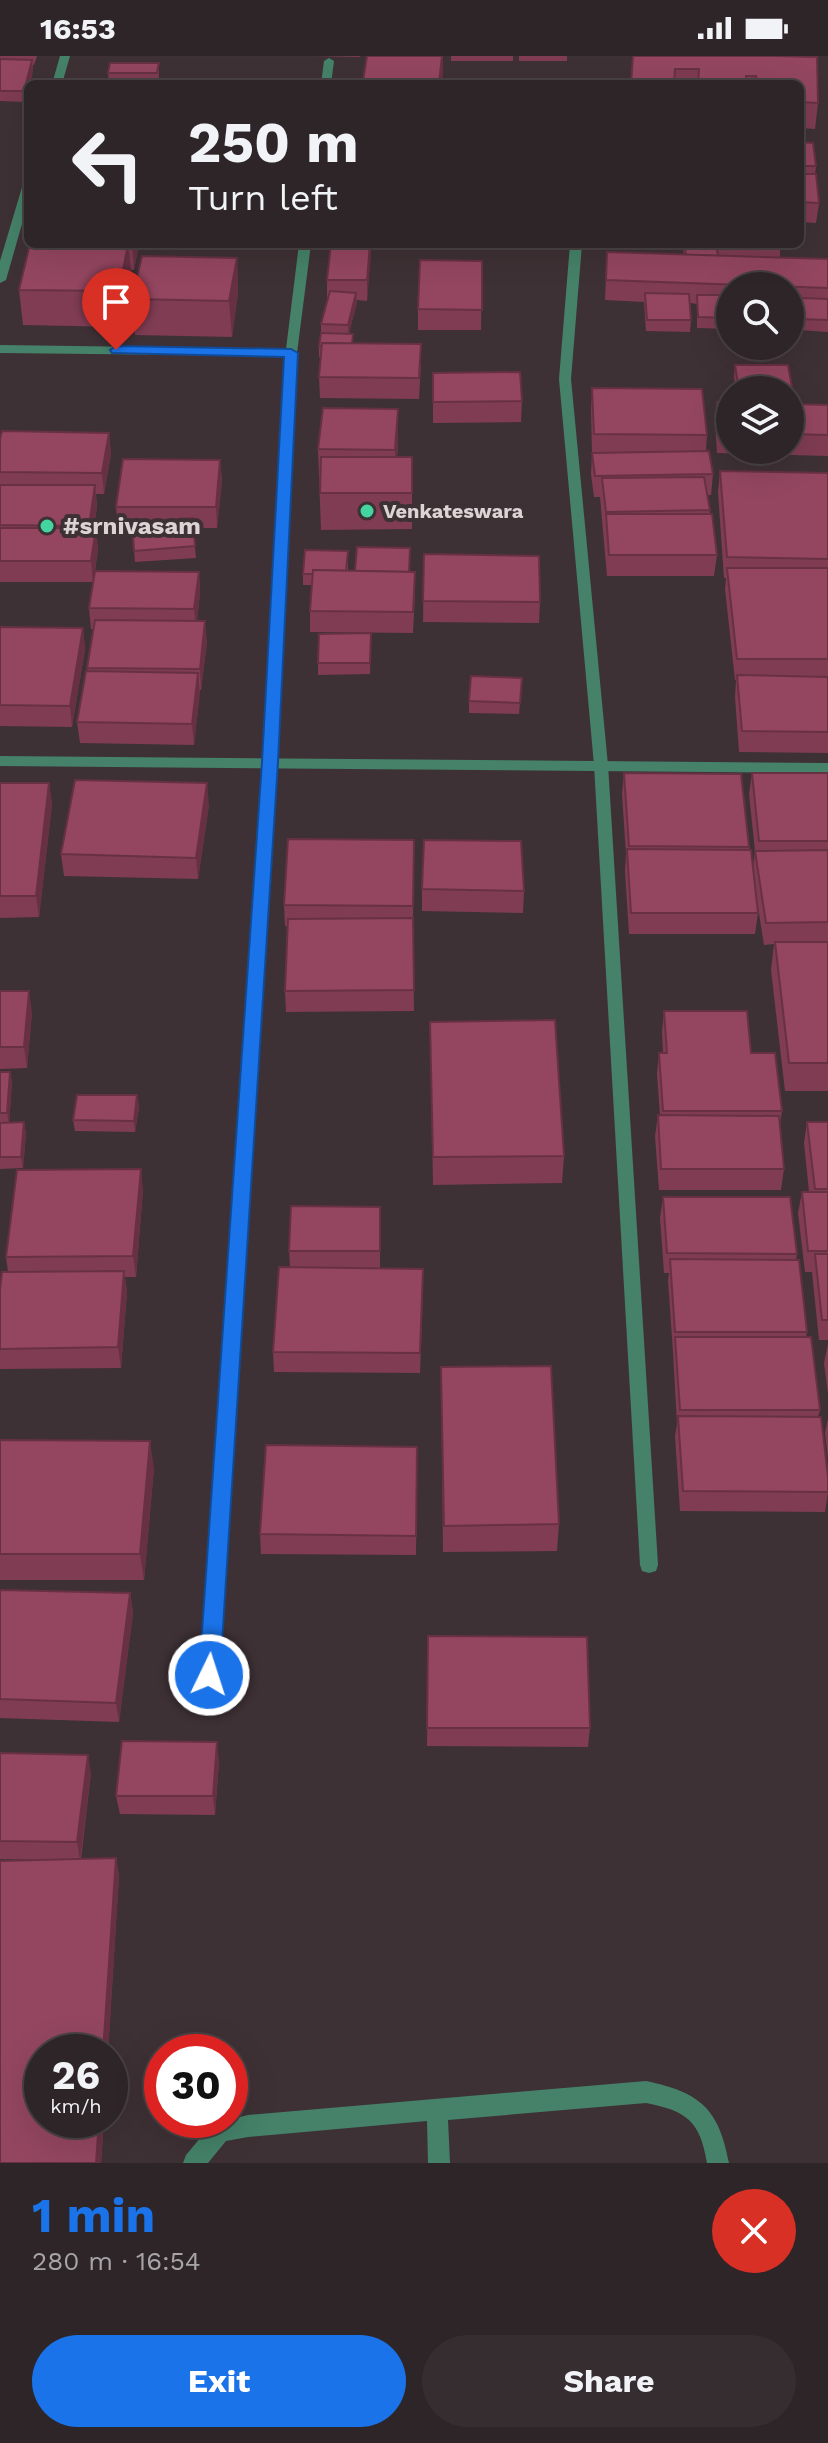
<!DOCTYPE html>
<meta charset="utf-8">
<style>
body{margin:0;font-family:"Work Sans",sans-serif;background:#362d30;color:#f1f3f6;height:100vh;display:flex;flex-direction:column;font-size:30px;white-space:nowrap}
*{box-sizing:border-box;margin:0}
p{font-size:26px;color:#a7a5a8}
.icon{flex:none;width:44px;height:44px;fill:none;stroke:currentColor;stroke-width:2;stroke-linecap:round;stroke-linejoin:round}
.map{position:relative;height:2107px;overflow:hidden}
.panel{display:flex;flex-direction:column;background:#2e2528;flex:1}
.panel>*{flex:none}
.hud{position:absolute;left:24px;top:24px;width:780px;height:168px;border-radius:12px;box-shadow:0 8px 32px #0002,0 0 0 2px #494245;background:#2e2528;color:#f1f3f6;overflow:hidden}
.buttons{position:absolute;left:716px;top:216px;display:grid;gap:16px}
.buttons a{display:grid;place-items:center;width:88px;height:88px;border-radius:50%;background:#2e2528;box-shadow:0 8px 32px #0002,0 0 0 2px #494245;font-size:40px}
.speed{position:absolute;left:24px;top:1978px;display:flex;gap:16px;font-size:40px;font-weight:700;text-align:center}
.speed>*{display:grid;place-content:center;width:104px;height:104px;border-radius:50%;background:#2e2528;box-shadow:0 8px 32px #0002,0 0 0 2px #494245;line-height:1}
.speed small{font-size:20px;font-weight:400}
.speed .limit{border:12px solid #d22;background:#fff;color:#111}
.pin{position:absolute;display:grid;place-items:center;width:68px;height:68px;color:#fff;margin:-82px -34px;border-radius:50% 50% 50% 0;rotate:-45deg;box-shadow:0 0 8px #0007}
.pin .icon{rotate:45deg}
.me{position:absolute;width:88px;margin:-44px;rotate:4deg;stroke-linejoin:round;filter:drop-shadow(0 0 6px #0008)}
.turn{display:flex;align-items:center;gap:28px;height:168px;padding:0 32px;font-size:36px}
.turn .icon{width:104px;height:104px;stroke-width:2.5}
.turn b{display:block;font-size:56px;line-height:68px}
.round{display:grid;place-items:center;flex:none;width:84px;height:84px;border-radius:42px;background:#362d30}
.overview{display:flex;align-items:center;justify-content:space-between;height:136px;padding:0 32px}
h1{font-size:48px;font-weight:700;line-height:60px;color:#1a73e8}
.button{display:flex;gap:16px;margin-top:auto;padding:16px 32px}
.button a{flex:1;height:92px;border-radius:48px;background:#1a73e8;color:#fff;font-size:32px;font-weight:700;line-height:92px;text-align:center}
.button a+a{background:#362d30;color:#f1f3f6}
.status{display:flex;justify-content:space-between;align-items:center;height:56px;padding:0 40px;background:#2e2528;direction:ltr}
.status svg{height:22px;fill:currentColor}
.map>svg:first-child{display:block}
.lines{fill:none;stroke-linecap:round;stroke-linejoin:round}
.service{fill:#458269;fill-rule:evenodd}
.minor{fill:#458269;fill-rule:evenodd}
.tertiary{fill:#458269;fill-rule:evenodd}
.wall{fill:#7f3c53}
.shaded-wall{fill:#683143}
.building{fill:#944660;stroke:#683143;stroke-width:2}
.route{fill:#1a73e8;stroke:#114b97;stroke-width:2}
.poi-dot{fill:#43d4a0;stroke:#3e3135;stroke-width:3}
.labels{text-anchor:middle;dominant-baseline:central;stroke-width:8;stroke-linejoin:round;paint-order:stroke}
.far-poi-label{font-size:20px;font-weight:bold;fill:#dcd3d5;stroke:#3e3135;text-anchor:start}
.poi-label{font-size:24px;font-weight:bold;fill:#dcd3d5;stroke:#3e3135;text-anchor:start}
</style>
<div class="status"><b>16:53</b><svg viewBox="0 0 49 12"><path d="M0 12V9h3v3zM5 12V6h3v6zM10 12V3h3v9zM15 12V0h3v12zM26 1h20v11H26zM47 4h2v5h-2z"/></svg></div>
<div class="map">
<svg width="828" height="2107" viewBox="0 0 828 2107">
<rect width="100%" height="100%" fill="#3e3135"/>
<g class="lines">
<path class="service" d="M 646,2025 C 699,2036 719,2052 729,2107 L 707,2107 C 700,2065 687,2055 646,2047 L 448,2064 L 450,2107 L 428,2107 L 427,2065 L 248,2081 L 226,2085 L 208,2107 L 183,2107 L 186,2099 L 212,2068 L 248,2059 Z"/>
<g class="minor">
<path d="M 60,0 L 70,0 L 62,28 L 52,28 Z"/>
<path d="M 329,2 L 334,5 L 331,28 L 321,28 L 324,5 Z"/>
<path d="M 28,125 L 28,147 L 6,224 L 0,227 L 0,205 L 23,128 Z"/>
<path d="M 299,188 L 311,188 L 297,297 L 277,706 L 219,1619 L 216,1625 L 209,1627 L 202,1625 L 199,1619 L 263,706 L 285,300 L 0,297 L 0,289 L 286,293 Z"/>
<path d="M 570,188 L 582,188 L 571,323 L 608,709 L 658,1509 L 656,1515 L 649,1517 L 642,1515 L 640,1509 L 594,709 L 559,323 Z"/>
</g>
<path class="tertiary" d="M 0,700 L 828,707 L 828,717 L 0,710 Z"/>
</g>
<g class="wall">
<path d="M 0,0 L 37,0 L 34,9 L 33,9 L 33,14 L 30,28 L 28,28 L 28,34 L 25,46 L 0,45 Z"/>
<path d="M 313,0 L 360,0 L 360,1 Z"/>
<path d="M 367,0 L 443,0 L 442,28 L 363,28 Z"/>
<rect x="451" y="0" width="62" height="5"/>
<rect x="519" y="0" width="48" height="5"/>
<path d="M 633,0 L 818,0 L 817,11 L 818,47 L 815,73 L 800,72 L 800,28 L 631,28 Z"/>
<path d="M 159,7 L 159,18 L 158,28 L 109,27 L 108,17 Z"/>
<path d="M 800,86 L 816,110 L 815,118 L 819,147 L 816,167 L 800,166 Z"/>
<path d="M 30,188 L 139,188 L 134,214 L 131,214 L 132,220 L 122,271 L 23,269 L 19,234 Z"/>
<path d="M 331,188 L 371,188 L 367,245 L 357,244 L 349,278 L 353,278 L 353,288 L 421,309 L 419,343 L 320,342 L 319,321 L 321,301 L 319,301 L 319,290 L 321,277 L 321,268 L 327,244 L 327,224 Z"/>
<path d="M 682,188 L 716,188 L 719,200 L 717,188 L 780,188 L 780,202 L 828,203 L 828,276 L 799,274 L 799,251 L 790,251 L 790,230 L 730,230 L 730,273 L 697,272 L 697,248 L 690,247 L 691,264 L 690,276 L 646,275 L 644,246 L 605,244 L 607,196 L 684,199 Z"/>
<path d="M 237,202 L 238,237 L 232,281 L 135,279 L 132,243 Z"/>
<path d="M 482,205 L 481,274 L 418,274 L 418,253 Z"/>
<path d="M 735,309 L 788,309 L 794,343 L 794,348 L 828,349 L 828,400 L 717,397 L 715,367 L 717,346 L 730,347 L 730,394 L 790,394 L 790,334 L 736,334 L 734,321 Z"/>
<path d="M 433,317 L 522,345 L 521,366 L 433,367 Z"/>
<path d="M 592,332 L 707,379 L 706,395 L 713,418 L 711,439 L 707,439 L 717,499 L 714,520 L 607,520 L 600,441 L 594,441 L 591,418 L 592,397 L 591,353 Z"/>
<path d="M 109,377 L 111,398 L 104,438 L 96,438 L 97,450 L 94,472 L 98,493 L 95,515 L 199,516 L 200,537 L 197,565 L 207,586 L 201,634 L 200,634 L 194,689 L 80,687 L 77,666 L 87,615 L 93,573 L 91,573 L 89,552 L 93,526 L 0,526 L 0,383 Z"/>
<path d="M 398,389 L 397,401 L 412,401 L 412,473 L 321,474 L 318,393 Z"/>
<path d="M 220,404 L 222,425 L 217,472 L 193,472 L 196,502 L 135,506 L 132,472 L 118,472 L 116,451 Z"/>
<path d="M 720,415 L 828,417 L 828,697 L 739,696 L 735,641 L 736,624 L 735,624 L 725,533 L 726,522 L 724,522 L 718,436 Z"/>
<path d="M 348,495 L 348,515 L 409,516 L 415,537 L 413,577 L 310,576 L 310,555 L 312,529 L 303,529 L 303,518 Z"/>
<path d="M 424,498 L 540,546 L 539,567 L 423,566 Z"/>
<path d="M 0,571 L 83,572 L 85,593 L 72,671 L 0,670 Z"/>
<path d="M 371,577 L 370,618 L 318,619 L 318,607 Z"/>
<path d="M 522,622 L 519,658 L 469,657 L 469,645 Z"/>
<path d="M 624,717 L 749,791 L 753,812 L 755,795 L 749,738 L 752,717 L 828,717 L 828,1035 L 785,1035 L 771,914 L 774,888 L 764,889 L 756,839 L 758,857 L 755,878 L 629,878 L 625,815 L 626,798 L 622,738 Z"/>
<path d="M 0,727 L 49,727 L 52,748 L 39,861 L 0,862 Z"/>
<path d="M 209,749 L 198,823 L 64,820 L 61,798 Z"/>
<path d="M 414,784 L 413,862 L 414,955 L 286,956 L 285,935 L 287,870 L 285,870 L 284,849 Z"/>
<path d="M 422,833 L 524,835 L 523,857 L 422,855 Z"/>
<path d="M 0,935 L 32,956 L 27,1012 L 0,1013 Z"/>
<path d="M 664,955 L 751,997 L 782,1055 L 780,1067 L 784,1113 L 781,1134 L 659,1134 L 655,1080 L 658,1059 L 660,1059 L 657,1018 L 659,997 L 663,997 L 662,976 Z"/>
<path d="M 430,966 L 564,1100 L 562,1127 L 433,1129 Z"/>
<path d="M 0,1016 L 10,1016 L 12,1027 L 9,1067 L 24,1066 L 26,1078 L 23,1112 L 0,1113 Z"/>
<path d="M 137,1039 L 139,1051 L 135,1076 L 75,1075 L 73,1064 Z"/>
<path d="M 807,1066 L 828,1066 L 828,1284 L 819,1284 L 812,1216 L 805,1216 L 798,1157 L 802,1136 L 809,1136 L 804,1087 Z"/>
<path d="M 143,1134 L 136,1221 L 125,1221 L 127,1236 L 121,1312 L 0,1313 L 0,1234 L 8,1216 L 6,1201 Z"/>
<path d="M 663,1141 L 797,1198 L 796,1204 L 807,1276 L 806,1281 L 820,1354 L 818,1361 L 828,1436 L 825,1456 L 680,1455 L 675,1380 L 677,1368 L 673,1296 L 668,1224 L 669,1217 L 664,1217 L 660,1162 Z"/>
<path d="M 380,1151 L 380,1212 L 423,1234 L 420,1317 L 274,1316 L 273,1296 L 290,1211 L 289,1195 Z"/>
<path d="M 828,1288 L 828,1338 L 824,1307 Z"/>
<path d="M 441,1311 L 559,1468 L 557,1495 L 443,1496 Z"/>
<path d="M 828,1363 L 828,1402 L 825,1377 Z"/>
<path d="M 0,1384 L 154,1412 L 144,1524 L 0,1524 Z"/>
<path d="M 417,1391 L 416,1499 L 261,1498 L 260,1478 Z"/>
<path d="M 0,1534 L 130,1537 L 133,1557 L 119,1666 L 0,1662 Z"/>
<path d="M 428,1580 L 590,1672 L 588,1691 L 427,1690 Z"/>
<path d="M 0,1697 L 91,1717 L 81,1803 L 116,1802 L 119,1820 L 108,1996 L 42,1996 L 42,2064 L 104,2064 L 101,2107 L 0,2107 L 48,1804 L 0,1803 Z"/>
<path d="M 219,1705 L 215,1759 L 120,1758 L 116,1740 Z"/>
</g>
<g class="shaded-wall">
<path d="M 442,0 L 443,0 L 443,16 L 442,28 L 439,28 Z"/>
<path d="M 32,4 L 33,14 L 30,28 L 28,28 L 28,34 L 25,46 L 24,35 Z"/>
<path d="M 128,188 L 132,220 L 122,271 L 119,235 Z"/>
<path d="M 132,188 L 139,188 L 134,214 Z"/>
<path d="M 370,188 L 371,199 L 367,245 L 367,224 Z"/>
<path d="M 237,202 L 238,237 L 232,281 L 229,245 Z"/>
<path d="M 356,237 L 357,248 L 348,280 L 348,269 Z"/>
<path d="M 398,353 L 398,389 L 395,430 L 395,394 Z"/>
<path d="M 109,377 L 111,398 L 104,438 L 102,417 Z"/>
<path d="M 220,404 L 222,425 L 217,472 L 216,451 Z"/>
<path d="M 95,429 L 97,450 L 91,491 L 89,470 Z"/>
<path d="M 96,472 L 98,493 L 93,526 L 91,505 Z"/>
<path d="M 199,516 L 200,537 L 196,574 L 194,553 Z"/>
<path d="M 205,565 L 207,586 L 201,634 L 200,613 Z"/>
<path d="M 83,572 L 85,593 L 72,671 L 70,650 Z"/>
<path d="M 198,617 L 200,638 L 194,689 L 192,668 Z"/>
<path d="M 49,727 L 52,748 L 39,861 L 36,840 Z"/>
<path d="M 207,727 L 209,749 L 198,823 L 196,802 Z"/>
<path d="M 29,935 L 32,956 L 27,1012 L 24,991 Z"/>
<path d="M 10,1016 L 12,1027 L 9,1068 L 7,1057 Z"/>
<path d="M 137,1039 L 139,1051 L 135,1076 L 134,1065 Z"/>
<path d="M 24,1066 L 26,1078 L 23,1112 L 21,1101 Z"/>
<path d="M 141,1113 L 143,1134 L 136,1221 L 133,1200 Z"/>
<path d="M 124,1215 L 127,1236 L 121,1312 L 118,1291 Z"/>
<path d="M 150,1385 L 154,1412 L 144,1524 L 140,1498 Z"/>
<path d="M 130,1537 L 133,1557 L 119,1666 L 116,1647 Z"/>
<path d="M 217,1686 L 219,1705 L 215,1759 L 213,1740 Z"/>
<path d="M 88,1699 L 91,1717 L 80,1804 L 77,1786 Z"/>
<path d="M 116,1802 L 119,1820 L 108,1996 L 103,1996 Z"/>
<path d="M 99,2064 L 104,2064 L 101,2107 L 96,2107 Z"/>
</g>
<g class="building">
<path d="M 367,0 L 442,0 L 439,27 L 363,25 Z"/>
<path d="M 633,0 L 777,0 L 817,1 L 818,47 L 800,46 L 800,28 L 757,28 L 756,20 L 746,20 L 746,28 L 698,28 L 699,13 L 675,13 L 674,28 L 631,28 Z"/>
<path d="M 0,3 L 32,4 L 24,35 L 0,35 Z"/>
<path d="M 110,7 L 159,7 L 157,17 L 108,17 Z"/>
<path d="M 800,86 L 813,87 L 816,110 L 800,110 Z"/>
<path d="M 800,118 L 816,118 L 819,147 L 800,146 Z"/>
<path d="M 30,188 L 128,188 L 119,235 L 19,234 Z"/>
<path d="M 331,188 L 370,188 L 367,224 L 327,224 Z"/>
<path d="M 684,188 L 716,188 L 718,200 L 686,199 Z"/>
<path d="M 722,188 L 780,188 L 781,191 L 722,191 Z"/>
<path d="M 607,196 L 828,203 L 828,232 L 606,224 Z"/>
<path d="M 142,200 L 237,202 L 229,245 L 132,243 Z"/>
<path d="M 420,204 L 482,205 L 482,254 L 418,253 Z"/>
<path d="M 330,235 L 356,237 L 348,269 L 321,268 Z"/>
<path d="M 645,237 L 689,238 L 691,264 L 647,264 Z"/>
<path d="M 697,239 L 730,239 L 730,262 L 698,261 Z"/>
<path d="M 800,242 L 828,243 L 828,264 L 801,263 Z"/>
<path d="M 321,277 L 353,278 L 352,288 L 322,287 L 322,290 L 319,290 Z"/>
<path d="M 322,287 L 421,288 L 419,322 L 319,321 Z"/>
<path d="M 735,309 L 788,309 L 794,343 L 790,343 L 790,334 L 739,334 Z"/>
<path d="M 520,316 L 522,345 L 433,346 L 433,317 Z"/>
<path d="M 592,332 L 702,333 L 707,379 L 594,378 Z"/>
<path d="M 717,346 L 730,347 L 730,376 L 719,376 Z"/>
<path d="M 790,348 L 828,349 L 828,379 L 790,378 Z"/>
<path d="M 323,352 L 398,353 L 395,394 L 318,393 Z"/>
<path d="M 2,375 L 109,377 L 102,417 L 0,416 L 0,383 Z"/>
<path d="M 709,395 L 713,418 L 595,420 L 592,397 Z"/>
<path d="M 321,401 L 412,401 L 412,437 L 320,437 Z"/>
<path d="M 123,403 L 220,404 L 216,451 L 116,451 Z"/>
<path d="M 720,415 L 828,417 L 828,503 L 727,501 Z"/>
<path d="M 704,421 L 710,454 L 606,456 L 602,422 Z"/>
<path d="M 0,429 L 95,429 L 89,470 L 0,469 Z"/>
<path d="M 606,458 L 712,458 L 717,499 L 609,499 Z"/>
<path d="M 193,462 L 195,490 L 134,495 L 132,466 Z"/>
<path d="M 0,472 L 96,472 L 91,505 L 0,505 Z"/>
<path d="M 357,491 L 410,492 L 409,516 L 355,515 Z"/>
<path d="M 305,494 L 348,495 L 346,515 L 313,514 L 313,518 L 303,518 Z"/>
<path d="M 424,498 L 539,500 L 540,546 L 423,545 Z"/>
<path d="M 727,512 L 828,512 L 828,603 L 737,603 Z"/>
<path d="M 313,514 L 415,516 L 413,556 L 310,555 Z"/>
<path d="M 95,515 L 199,516 L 194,553 L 89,552 Z"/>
<path d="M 95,564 L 205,565 L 200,613 L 87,612 Z"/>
<path d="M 0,571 L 83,572 L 70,650 L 0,649 Z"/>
<path d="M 371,577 L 370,607 L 318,607 L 319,578 Z"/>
<path d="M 86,615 L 198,617 L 192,668 L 77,666 Z"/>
<path d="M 737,619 L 828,621 L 828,676 L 742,675 Z"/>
<path d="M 471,620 L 522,622 L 520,647 L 469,645 Z"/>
<path d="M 624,717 L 741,718 L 749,791 L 629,790 Z"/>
<path d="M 752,717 L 828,717 L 828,785 L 759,785 Z"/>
<path d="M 75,724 L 207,727 L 196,802 L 61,798 Z"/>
<path d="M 0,727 L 49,727 L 36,840 L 0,840 Z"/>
<path d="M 288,783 L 414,784 L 413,850 L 284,849 Z"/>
<path d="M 424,784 L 521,785 L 524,835 L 422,833 Z"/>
<path d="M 627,793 L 751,794 L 758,857 L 631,857 Z"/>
<path d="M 828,794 L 828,866 L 766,867 L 755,795 Z"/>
<path d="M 413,862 L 414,934 L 285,935 L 288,863 Z"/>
<path d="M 775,886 L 828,886 L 828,1007 L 789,1007 Z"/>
<path d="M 0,935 L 29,935 L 24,991 L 0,991 Z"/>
<path d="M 664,955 L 747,955 L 751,997 L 775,997 L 782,1055 L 663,1055 L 659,997 L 667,997 Z"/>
<path d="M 555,964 L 564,1100 L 433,1101 L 430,966 Z"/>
<path d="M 0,1016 L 10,1016 L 7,1057 L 0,1057 Z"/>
<path d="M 77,1039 L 137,1039 L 134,1065 L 73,1064 Z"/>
<path d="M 658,1059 L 779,1060 L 784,1113 L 661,1113 Z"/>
<path d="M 24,1066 L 21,1101 L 0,1101 L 0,1067 Z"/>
<path d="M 807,1066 L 828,1066 L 828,1133 L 815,1133 Z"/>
<path d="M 141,1113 L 133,1200 L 6,1201 L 17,1114 Z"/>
<path d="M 802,1136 L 828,1136 L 828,1195 L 808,1195 Z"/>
<path d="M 663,1141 L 790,1141 L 797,1198 L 667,1197 Z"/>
<path d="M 291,1150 L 380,1151 L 380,1195 L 289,1195 Z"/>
<path d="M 815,1198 L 828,1198 L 828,1264 L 822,1264 Z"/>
<path d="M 670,1203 L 799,1204 L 807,1276 L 675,1276 Z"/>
<path d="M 279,1211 L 423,1213 L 420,1297 L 273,1296 Z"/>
<path d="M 124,1215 L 118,1291 L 0,1293 L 0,1234 L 2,1216 Z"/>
<path d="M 675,1281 L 811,1281 L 820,1354 L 680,1354 Z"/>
<path d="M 551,1310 L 559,1468 L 444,1470 L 441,1311 Z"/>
<path d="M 678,1360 L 821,1361 L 828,1421 L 828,1436 L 683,1435 Z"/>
<path d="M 0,1384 L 150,1385 L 140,1498 L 0,1498 Z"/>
<path d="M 266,1389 L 417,1391 L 416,1480 L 260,1478 Z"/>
<path d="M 0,1534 L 130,1537 L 116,1647 L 0,1643 Z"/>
<path d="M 428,1580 L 587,1581 L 590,1672 L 427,1672 Z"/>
<path d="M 122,1685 L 217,1686 L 213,1740 L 116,1740 Z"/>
<path d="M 0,1697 L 88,1699 L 77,1786 L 0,1785 Z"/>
<path d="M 116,1802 L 103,1996 L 42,1996 L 42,2064 L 99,2064 L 96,2107 L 0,2107 L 0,1805 Z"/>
</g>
<path class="route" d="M 116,290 L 291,293 L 298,297 L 278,706 L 220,1619 L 217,1626 L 209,1629 L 202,1626 L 199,1619 L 262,706 L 284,301 L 112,297 L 110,294 Z"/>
<g class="poi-dot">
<circle cx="367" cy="455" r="8"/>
<circle cx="47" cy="470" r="8"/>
</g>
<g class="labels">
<g class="far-poi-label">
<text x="383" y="455">Venkateswara</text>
</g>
<g class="poi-label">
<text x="63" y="470">#srnivasam</text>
</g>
</g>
</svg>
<div class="buttons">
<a><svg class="icon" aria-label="search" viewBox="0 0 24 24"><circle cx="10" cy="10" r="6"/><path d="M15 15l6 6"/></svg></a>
<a><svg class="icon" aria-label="layers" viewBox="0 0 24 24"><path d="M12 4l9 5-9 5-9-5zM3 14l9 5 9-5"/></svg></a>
</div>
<div class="speed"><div>26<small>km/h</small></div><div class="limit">30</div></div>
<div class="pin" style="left:116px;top:294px;background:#d93025"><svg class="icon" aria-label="arrive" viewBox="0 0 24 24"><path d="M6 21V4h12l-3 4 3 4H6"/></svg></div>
<svg class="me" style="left:209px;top:1619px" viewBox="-20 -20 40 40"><circle r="17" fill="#1a73e8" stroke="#fff" stroke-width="3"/><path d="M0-11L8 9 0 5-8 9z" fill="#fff"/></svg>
<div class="hud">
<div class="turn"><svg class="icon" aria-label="left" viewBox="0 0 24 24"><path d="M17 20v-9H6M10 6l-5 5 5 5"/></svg><div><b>250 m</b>Turn left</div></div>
</div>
</div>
<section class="panel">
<div class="overview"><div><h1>1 min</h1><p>280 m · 16:54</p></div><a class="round" style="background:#d93025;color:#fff"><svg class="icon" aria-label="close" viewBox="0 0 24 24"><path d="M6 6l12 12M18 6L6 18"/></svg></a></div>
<div class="button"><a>Exit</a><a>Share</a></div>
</section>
